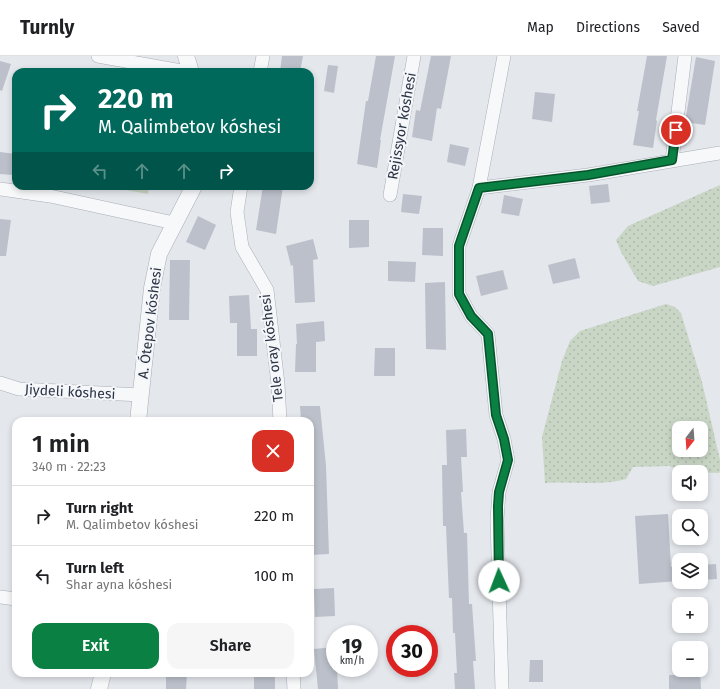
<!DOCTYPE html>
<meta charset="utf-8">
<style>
body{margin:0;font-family:"Fira Sans",sans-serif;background:#f6f6f6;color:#202124;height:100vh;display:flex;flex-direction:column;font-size:15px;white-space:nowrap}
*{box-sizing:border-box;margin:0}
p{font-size:13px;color:#757577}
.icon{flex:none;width:22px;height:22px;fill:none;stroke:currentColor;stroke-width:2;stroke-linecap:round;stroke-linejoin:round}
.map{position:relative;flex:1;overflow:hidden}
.panel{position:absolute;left:12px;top:361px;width:302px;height:260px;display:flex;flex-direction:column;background:#fff;border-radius:12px;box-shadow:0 2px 6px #0003}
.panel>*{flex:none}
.hud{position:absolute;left:12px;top:12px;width:302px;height:122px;border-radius:12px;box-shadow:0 2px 6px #0003;background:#00695c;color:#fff;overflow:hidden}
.needle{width:26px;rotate:197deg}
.buttons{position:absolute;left:672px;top:365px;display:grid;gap:8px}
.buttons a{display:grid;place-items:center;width:36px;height:36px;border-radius:8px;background:#fff;box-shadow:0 2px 6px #0003;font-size:20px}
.speed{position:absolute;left:326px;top:569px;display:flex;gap:8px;font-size:20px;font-weight:700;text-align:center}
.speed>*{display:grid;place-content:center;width:52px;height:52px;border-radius:50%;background:#fff;box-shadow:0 2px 6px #0003;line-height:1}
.speed small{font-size:10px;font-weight:400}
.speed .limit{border:6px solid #d22;background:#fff;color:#111}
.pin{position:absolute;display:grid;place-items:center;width:34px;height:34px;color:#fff;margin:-17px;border:2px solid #fff;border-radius:50%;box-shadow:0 1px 4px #0007}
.me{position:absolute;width:44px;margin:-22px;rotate:358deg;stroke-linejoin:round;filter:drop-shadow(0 0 3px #0008)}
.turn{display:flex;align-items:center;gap:14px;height:84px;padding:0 20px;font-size:18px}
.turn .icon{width:52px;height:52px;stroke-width:2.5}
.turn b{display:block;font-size:28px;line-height:34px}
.lanes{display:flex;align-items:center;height:38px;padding:0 20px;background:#0003;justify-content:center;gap:20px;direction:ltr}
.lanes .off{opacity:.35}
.round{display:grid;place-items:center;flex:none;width:42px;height:42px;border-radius:12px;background:#f6f6f6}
.overview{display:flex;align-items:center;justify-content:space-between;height:68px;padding:0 20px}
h1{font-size:24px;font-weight:600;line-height:30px}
.primary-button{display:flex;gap:8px;margin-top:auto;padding:8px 20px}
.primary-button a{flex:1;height:46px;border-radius:12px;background:#0b8043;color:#fff;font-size:16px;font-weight:600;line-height:46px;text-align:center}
.primary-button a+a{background:#f6f6f6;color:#202124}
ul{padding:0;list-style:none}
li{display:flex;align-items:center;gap:12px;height:60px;padding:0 20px;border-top:1px solid #e0e0e0}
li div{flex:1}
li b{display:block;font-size:15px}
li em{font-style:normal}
header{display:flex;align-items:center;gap:24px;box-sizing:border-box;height:56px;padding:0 20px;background:#fff;border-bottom:1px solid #e0e0e0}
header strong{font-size:19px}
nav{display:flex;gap:22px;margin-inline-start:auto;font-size:14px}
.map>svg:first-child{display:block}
.grass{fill:url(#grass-dots);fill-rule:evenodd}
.pitch{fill:#c9d6c5}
.building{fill:#bbc0ca}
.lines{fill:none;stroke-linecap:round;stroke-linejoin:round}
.minor-casing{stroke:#a9aeb7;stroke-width:14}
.tertiary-casing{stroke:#a9aeb7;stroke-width:17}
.minor{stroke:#f7f8fa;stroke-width:13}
.tertiary{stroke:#f7f8fa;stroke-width:16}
.route-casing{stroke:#07532c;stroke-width:10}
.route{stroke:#0b8043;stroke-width:7}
.labels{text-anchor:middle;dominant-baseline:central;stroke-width:4;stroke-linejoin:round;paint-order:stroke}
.street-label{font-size:14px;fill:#2b3445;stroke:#f4f6f9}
</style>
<header>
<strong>Turnly</strong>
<nav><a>Map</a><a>Directions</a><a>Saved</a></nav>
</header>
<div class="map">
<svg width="720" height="633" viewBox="0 0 720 633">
<defs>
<pattern id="grass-dots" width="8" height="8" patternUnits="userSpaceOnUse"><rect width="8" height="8" fill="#c9d6c5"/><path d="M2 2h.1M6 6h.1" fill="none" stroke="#adb8ab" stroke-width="1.8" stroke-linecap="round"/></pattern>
</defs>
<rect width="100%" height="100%" fill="#e4e7ec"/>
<g class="grass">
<path d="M 720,129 L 720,211 L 653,230 L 638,225 L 621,196 L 616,184 L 628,170 Z"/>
<path d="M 666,248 L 675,251 L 681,257 L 702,326 L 720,404 L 720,415 L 719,417 L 685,416 L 669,410 L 633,411 L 626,423 C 602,430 571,425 545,427 L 542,381 L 562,305 L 570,285 L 580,275 ZM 679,372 L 701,372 L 701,394 L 679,394 Z"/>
</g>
<path class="pitch" d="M 104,130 L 149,130 L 148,138 Z"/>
<g class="building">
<path d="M 282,0 L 303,0 L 300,16 L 280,16 Z"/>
<path d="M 376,0 L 395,0 L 380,84 L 381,84 L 377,112 L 357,108 L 366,45 L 368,45 Z"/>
<path d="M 431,0 L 451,0 L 441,53 L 437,52 L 432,85 L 412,81 L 416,54 L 420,55 Z"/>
<path d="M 647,0 L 667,0 L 656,64 L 657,65 L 653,92 L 633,89 L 639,55 L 637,55 Z"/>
<path d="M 696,1 L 715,5 L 705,69 L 685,66 Z"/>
<path d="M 0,5 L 11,8 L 2,35 L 0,34 Z"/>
<path d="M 328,9 L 338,10 L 334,37 L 324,35 Z"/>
<path d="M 535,36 L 555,38 L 552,66 L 532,63 Z"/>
<path d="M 450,88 L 469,92 L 465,110 L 447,106 Z"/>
<path d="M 0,96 L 16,98 L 13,119 L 0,118 Z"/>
<path d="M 608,128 L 610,146 L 591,148 L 589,130 Z"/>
<path d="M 263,130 L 283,130 L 276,178 L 256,174 Z"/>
<path d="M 403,138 L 422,140 L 419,158 L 401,156 Z"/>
<path d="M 504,139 L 523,143 L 519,160 L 501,157 Z"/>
<path d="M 198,160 L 216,169 L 205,194 L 186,186 Z"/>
<path d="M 0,163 L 11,164 L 6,200 L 0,200 Z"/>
<path d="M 349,164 L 369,164 L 369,191 L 349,192 Z"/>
<path d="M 423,172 L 443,172 L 443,200 L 422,199 Z"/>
<path d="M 313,183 L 318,203 L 313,204 L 315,246 L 295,247 L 293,209 L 291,210 L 286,190 Z"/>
<path d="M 575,202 L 580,222 L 553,228 L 548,209 Z"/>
<path d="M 170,204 L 190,204 L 189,264 L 169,264 Z"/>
<path d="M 388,205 L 416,206 L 415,226 L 388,225 Z"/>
<path d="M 503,214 L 508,233 L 481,240 L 476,220 Z"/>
<path d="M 445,226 L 446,294 L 426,293 L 425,227 Z"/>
<path d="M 249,239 L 251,273 L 257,273 L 257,300 L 237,300 L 237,267 L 230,267 L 229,240 Z"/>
<path d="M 324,265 L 325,285 L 316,286 L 316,316 L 295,316 L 296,288 L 297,288 L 296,268 Z"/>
<path d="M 375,292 L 395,292 L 395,320 L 374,320 Z"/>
<path d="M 300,350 L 320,350 L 326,410 L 329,498 L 310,499 L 310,365 L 301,365 Z"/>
<path d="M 466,373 L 467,401 L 461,401 L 463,436 L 461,436 L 464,477 L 467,477 L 469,548 L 472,548 L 476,605 L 473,605 L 475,633 L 455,633 L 454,617 L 457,617 L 455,577 L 453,577 L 452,542 L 449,542 L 446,470 L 443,470 L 442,409 L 447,409 L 446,374 Z"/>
<path d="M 668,458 L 671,511 L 679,510 L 679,525 L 639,528 L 635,460 Z"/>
<path d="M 716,508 L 717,523 L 701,524 L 701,509 Z"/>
<path d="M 334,532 L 335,560 L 315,561 L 314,533 Z"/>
<path d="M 334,591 L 335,612 L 337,612 L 338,633 L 318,633 L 314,593 Z"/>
<path d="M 530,604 L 543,604 L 543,626 L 529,626 Z"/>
<path d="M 675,614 L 700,614 L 701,633 L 669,633 L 669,619 L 676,619 Z"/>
<path d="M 166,617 L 187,617 L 186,633 L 166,633 Z"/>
<rect x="254" y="617" width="21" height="16"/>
</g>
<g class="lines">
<defs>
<g id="minor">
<path d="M 98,0 L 187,16"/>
<path d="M 260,16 L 263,0"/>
<path d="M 672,104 L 685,0"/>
<path d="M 241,130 L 237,156 L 242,191 L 267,234 L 278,328 L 280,365"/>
<path d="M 479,132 L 588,119 L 720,97"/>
<path d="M 0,133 L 50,140 L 174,167"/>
<path d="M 390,139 L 414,0"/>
<path d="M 0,327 L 19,333 L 141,339"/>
<path d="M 0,541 L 16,543"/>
<path d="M 293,617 L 294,633"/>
<path d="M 502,633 L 497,464 L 499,436 L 508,404 L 504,383 L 496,359 L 488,278 L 471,260 L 459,238 L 459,190 L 479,132 L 504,0"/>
</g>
<g id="tertiary">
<path d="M 186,0 L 191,16"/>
<path d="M 138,365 L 152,232 L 159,198 L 194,130"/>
<path d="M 99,633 L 103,617"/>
</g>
</defs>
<use href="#minor" class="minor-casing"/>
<use href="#tertiary" class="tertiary-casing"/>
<use href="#minor" class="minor"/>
<use href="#tertiary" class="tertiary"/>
</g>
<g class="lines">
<defs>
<path id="route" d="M 499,525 L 498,450 L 499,436 L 508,404 L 504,383 L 496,359 L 488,278 L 471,260 L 459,238 L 459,190 L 479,132 L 588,119 L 672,104 L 676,74"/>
</defs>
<use href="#route" class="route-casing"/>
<use href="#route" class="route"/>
</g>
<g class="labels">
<g class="street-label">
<text transform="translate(402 70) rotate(-80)">Rejissyor kóshesi</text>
<text transform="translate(150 267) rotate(-83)">A. Ótepov kóshesi</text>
<text transform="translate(272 292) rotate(-97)">Tele oray kóshesi</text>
<text transform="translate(70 336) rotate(3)">Jiydeli kóshesi</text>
</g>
</g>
</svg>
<div class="buttons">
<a><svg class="needle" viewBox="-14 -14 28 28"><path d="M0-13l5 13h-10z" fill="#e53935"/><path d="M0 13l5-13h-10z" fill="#757577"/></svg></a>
<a><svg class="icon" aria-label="sound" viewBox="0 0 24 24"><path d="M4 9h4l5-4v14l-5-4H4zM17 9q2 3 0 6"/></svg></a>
<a><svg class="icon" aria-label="search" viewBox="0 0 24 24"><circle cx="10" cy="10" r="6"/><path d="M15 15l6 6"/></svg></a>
<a><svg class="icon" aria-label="layers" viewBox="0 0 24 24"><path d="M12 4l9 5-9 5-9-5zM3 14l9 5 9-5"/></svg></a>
<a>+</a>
<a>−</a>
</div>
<div class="speed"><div>19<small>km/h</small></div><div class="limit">30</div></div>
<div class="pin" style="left:676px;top:74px;background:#d93025"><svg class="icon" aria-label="arrive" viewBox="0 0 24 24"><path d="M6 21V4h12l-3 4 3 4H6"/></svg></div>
<svg class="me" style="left:499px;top:525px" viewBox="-20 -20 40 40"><circle r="19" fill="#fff"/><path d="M0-13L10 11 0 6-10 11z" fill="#0b8043"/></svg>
<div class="hud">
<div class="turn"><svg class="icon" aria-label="right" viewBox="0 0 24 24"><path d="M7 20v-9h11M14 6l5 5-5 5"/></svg><div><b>220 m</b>M. Qalimbetov kóshesi</div></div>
<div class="lanes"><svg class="icon off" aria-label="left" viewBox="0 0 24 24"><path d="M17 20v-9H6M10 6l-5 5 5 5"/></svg><svg class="icon off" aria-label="ahead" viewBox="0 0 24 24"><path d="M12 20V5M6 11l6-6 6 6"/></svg><svg class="icon off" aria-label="ahead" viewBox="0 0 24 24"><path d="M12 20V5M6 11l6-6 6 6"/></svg><svg class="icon" aria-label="right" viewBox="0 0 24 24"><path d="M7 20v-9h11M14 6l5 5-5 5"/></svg></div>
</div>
<section class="panel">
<div class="overview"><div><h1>1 min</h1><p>340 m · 22:23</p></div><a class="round" style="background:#d93025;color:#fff"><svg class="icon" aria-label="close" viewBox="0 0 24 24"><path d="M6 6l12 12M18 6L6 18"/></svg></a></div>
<ul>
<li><svg class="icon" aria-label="right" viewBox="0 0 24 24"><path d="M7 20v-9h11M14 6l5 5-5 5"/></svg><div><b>Turn right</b><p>M. Qalimbetov kóshesi</p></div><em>220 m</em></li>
<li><svg class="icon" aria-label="left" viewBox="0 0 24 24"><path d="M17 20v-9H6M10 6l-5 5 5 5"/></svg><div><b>Turn left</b><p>Shar ayna kóshesi</p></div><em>100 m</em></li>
</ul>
<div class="primary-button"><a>Exit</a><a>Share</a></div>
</section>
</div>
